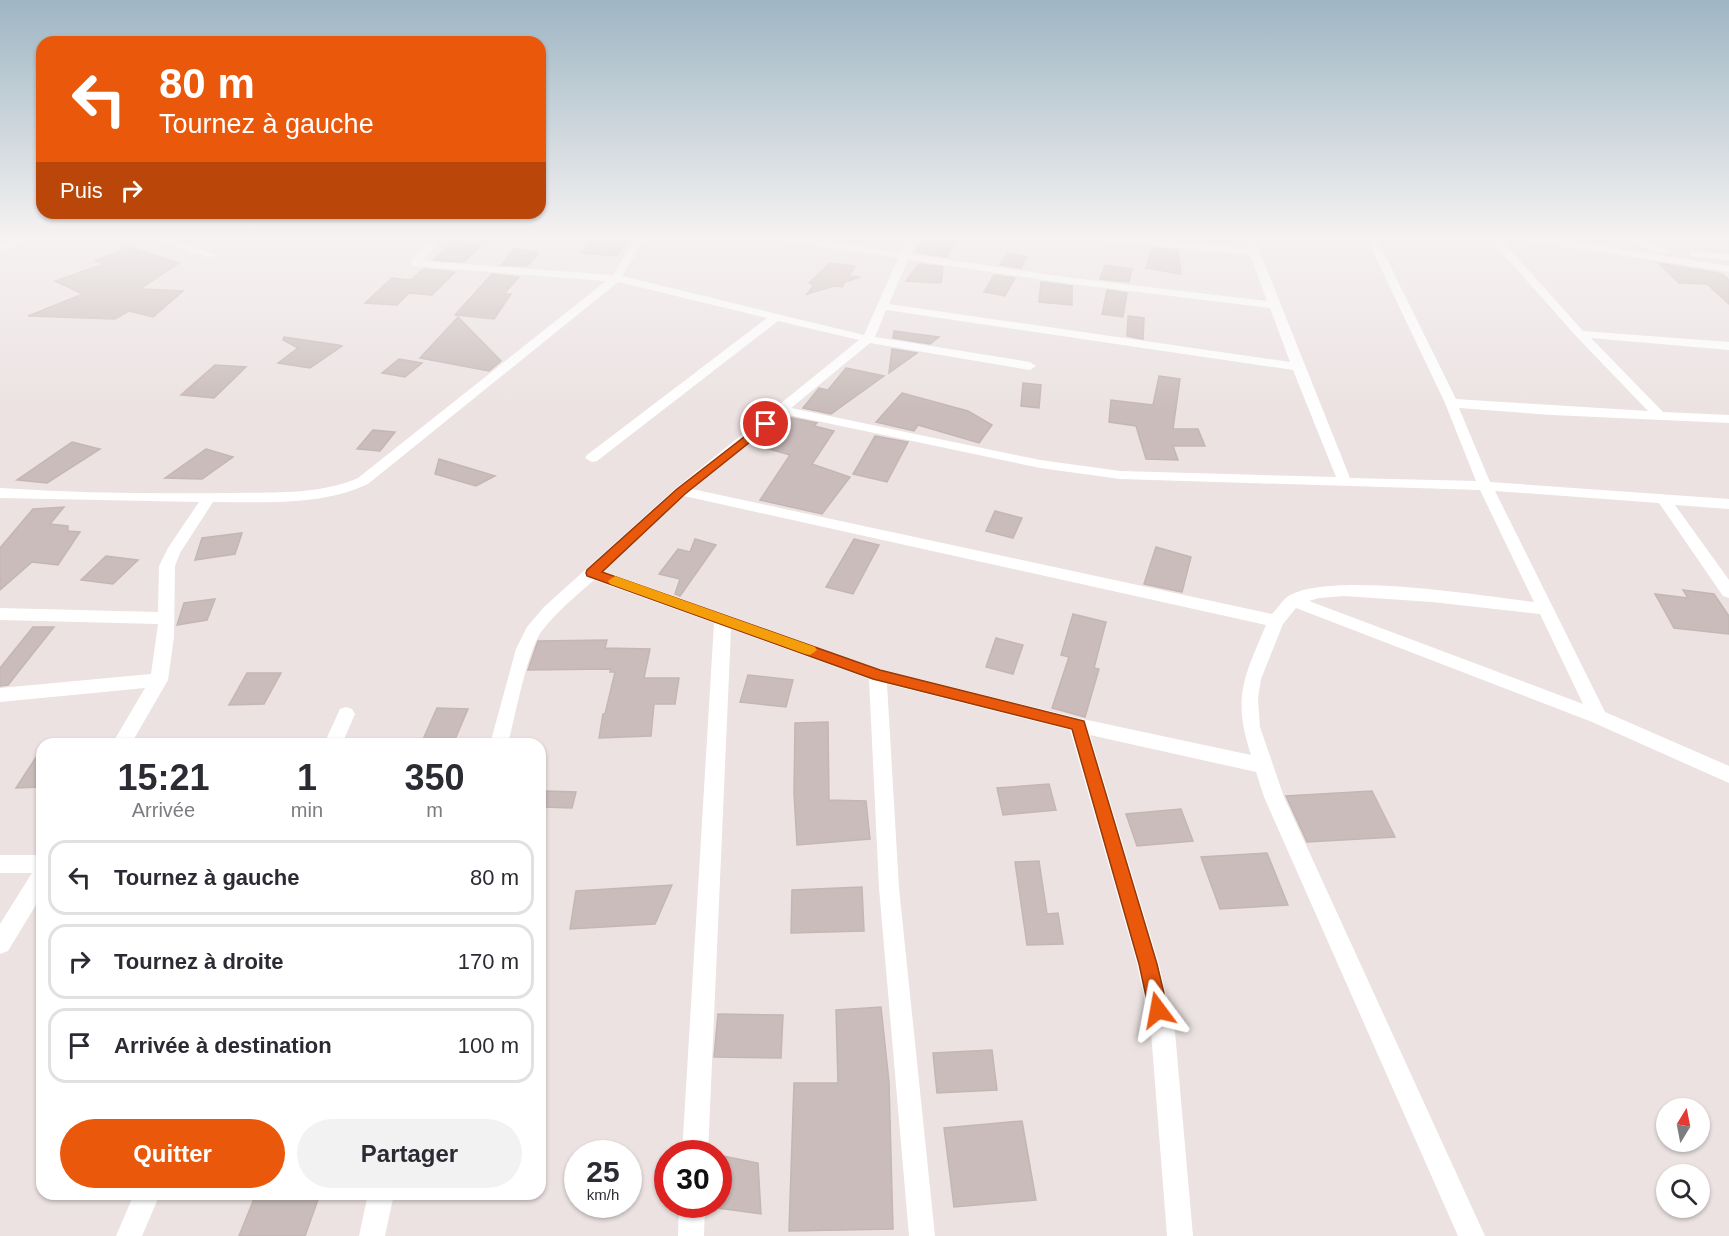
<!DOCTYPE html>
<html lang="fr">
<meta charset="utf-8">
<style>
body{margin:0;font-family:Helvetica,sans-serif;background:#f2f2f3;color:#2b2b33;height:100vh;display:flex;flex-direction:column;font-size:22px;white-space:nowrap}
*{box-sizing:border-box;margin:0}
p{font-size:20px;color:#7c7c81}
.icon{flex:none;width:33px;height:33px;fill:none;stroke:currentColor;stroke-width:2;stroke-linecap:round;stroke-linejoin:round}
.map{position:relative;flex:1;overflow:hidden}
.side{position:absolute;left:36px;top:738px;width:510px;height:462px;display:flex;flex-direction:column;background:#fff;border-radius:18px;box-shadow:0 2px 4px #0004}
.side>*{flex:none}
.hud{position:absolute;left:36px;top:36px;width:510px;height:183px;border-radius:18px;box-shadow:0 2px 4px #0004;background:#ea580c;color:#fff;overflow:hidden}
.needle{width:39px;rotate:10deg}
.fabs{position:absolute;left:1656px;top:1098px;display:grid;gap:12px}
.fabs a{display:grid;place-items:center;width:54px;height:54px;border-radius:50%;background:#fff;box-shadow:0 2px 4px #0004;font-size:30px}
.speed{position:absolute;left:564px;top:1140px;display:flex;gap:12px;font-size:30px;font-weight:700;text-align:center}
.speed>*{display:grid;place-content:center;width:78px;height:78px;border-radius:50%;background:#fff;box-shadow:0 2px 4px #0004;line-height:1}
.speed small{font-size:15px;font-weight:400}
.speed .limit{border:9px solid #d22;background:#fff;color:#111}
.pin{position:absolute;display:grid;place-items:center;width:51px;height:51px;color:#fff;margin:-26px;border:3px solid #fff;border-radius:50%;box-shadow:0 2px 6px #0007}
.me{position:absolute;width:66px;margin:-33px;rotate:347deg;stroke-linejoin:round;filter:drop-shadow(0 0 4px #0008)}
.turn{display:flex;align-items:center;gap:21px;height:126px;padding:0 24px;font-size:27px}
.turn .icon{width:78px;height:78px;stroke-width:2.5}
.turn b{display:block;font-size:42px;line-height:51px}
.then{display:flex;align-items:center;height:57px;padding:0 24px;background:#0003;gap:12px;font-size:22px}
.eta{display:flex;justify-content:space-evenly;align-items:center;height:102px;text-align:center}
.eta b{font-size:36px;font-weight:700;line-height:42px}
.cta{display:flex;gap:12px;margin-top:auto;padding:12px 24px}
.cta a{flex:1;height:69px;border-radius:36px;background:#ea580c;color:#fff;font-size:24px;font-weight:700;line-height:69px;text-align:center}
.cta a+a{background:#f2f2f3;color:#2b2b33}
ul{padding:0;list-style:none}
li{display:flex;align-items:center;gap:18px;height:75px;margin:0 12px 9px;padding:0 12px;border:3px solid #e1e1e2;border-radius:18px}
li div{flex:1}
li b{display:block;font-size:22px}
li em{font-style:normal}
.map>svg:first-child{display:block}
.building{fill:#c9bcba;stroke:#c5b6b4;stroke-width:1.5}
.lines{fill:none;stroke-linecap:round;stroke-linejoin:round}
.minor{fill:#fff;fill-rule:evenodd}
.route{fill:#ea580c;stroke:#983908;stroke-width:1.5}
.slow{fill:#f59e0b}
</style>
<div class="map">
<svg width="1729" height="1236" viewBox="0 0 1729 1236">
<rect width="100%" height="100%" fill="#ece2e2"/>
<g class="building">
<path d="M 594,237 L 631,237 L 616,256 L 581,253 Z"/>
<path d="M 924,237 L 931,237 L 955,240 L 947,257 L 916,252 Z"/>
<path d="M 453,242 L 481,245 L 464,262 L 433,260 Z"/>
<path d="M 129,247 L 179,263 L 140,289 L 183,291 L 153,317 L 129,311 L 115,319 L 28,316 L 83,294 L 55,281 L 104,264 L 95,261 Z"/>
<path d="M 515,248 L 539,253 L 527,266 L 501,265 Z"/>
<path d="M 1152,248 L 1178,250 L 1181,274 L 1146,268 Z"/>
<path d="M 1007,253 L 1027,257 L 1021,268 L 1000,265 Z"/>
<path d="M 830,263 L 855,266 L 849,276 L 860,277 L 845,282 L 842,287 L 834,286 L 807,294 L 814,285 L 809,283 Z"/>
<path d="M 1658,263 L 1722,274 L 1729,280 L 1729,304 L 1707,284 L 1679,283 Z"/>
<path d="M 919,264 L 943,267 L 941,283 L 906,281 Z"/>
<path d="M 1105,265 L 1132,269 L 1129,282 L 1100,279 Z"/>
<path d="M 423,269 L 455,272 L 432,295 L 409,293 L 397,305 L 365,303 L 392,278 L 411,280 Z"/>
<path d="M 492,274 L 519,277 L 504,294 L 511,294 L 494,319 L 455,315 Z"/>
<path d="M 994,275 L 1015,278 L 1005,296 L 984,292 Z"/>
<path d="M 1041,282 L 1072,286 L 1072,305 L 1039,302 Z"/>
<path d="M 1107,290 L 1127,293 L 1123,317 L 1102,314 Z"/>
<path d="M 1128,316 L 1144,318 L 1143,339 L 1127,336 Z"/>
<path d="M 458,317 L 501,361 L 489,371 L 420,358 Z"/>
<path d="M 894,331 L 939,337 L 930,344 L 893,338 Z"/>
<path d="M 284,337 L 338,345 L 342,346 L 310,368 L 278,363 L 298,348 L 283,340 Z"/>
<path d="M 892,349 L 917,353 L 889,373 Z"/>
<path d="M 399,359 L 422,363 L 405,377 L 382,373 Z"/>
<path d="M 215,365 L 246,367 L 214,398 L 181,395 Z"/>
<path d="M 846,368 L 884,376 L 831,414 L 803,408 L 819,388 L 828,390 Z"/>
<path d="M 1159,376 L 1180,379 L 1173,429 L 1198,429 L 1205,446 L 1173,446 L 1178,460 L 1146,459 L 1136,426 L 1109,422 L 1111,400 L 1153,405 Z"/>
<path d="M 1023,383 L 1041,385 L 1039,408 L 1021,406 Z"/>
<path d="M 902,393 L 968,411 L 992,425 L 979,443 L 918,425 L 914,431 L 876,422 Z"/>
<path d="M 787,417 L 817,423 L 814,426 L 834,431 L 812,464 L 850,477 L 822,514 L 760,500 L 790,455 L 759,446 Z"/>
<path d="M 373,430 L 395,432 L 380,451 L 357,449 Z"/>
<path d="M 875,436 L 908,442 L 887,482 L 853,474 Z"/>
<path d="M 72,442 L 100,449 L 47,483 L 17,480 Z"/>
<path d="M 206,449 L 233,457 L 202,479 L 165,478 Z"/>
<path d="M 439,459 L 495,476 L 476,486 L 435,474 Z"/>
<path d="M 64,507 L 50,524 L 68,526 L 68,531 L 80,532 L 58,565 L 32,562 L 0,590 L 0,548 L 33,509 Z"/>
<path d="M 995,511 L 1022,518 L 1013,538 L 986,531 Z"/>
<path d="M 242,533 L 235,554 L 195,560 L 202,538 Z"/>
<path d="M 695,539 L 716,545 L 680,596 L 675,594 L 680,579 L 659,574 L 678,549 L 690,552 Z"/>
<path d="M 854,539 L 879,545 L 853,594 L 826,587 Z"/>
<path d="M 1156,547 L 1191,557 L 1182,592 L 1144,584 Z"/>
<path d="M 106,556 L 138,560 L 113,584 L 81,580 Z"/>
<path d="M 1683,590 L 1714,594 L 1729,616 L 1729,634 L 1674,628 L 1655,594 L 1688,598 Z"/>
<path d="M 215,599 L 207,620 L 177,625 L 184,603 Z"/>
<path d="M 1073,614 L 1106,622 L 1094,668 L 1099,669 L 1085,717 L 1052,708 L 1069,657 L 1061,655 Z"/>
<path d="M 33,627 L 54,627 L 8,685 L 0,686 L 0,668 Z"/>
<path d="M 996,638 L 1023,645 L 1013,674 L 986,667 Z"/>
<path d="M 607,640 L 605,648 L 650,649 L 644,678 L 679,678 L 675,704 L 654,704 L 651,736 L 599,738 L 603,714 L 605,714 L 615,672 L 610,672 L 611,669 L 528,670 L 538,641 Z"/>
<path d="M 247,673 L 281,673 L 264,704 L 229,705 Z"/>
<path d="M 748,675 L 793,680 L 786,707 L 740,702 Z"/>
<path d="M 437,708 L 468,709 L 453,744 L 421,744 Z"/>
<path d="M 828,722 L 829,800 L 866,801 L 870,839 L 797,845 L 794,793 L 795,723 Z"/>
<path d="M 42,748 L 42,787 L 16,788 Z"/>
<path d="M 1049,784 L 1056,810 L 1003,815 L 997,788 Z"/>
<path d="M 546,791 L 576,792 L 572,808 L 542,807 Z"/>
<path d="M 1372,791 L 1395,837 L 1307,842 L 1286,796 Z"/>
<path d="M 1181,809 L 1193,841 L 1137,846 L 1126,814 Z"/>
<path d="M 1267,853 L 1288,905 L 1220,909 L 1201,857 Z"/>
<path d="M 1039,861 L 1047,914 L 1058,913 L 1063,944 L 1027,945 L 1015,862 Z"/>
<path d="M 672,885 L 655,924 L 570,929 L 576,891 Z"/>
<path d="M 862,887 L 864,931 L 791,933 L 792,890 Z"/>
<path d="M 881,1007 L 889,1082 L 893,1229 L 789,1231 L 794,1083 L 838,1083 L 836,1010 Z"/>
<path d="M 718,1014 L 783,1015 L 781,1058 L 714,1057 Z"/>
<path d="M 992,1050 L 997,1090 L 937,1093 L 933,1053 Z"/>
<path d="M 1022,1121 L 1036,1200 L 954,1207 L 944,1128 Z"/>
<path d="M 718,1155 L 758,1163 L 761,1214 L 718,1208 Z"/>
<path d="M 256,1194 L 320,1194 L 305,1236 L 239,1236 Z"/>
</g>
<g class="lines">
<g class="minor">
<path d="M 21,237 L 37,237 L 0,251 L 0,245 Z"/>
<path d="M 146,237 L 163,237 L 217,255 L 208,257 Z"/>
<path d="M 432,237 L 443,237 L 422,261 L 613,275 L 636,237 L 646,237 L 622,276 L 864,335 L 898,258 L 778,240 L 773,237 L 801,237 L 901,252 L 908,237 L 918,237 L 911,254 L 1072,278 L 1267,301 L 1250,255 L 1099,240 L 1094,237 L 1134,237 L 1248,248 L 1244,237 L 1254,237 L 1350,478 L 1476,481 L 1445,403 L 1366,237 L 1376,237 L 1456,399 L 1648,411 L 1576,336 L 1488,237 L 1499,237 L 1583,331 L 1729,342 L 1729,350 L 1591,338 L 1663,412 L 1729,415 L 1729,423 L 1552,415 L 1459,408 L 1490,482 L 1729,499 L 1729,509 L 1675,505 L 1729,580 L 1729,598 L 1723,596 L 1659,503 L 1495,491 L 1605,712 L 1729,766 L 1729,783 L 1592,722 L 1296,608 L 1283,624 L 1261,679 L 1258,698 L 1260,727 L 1284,797 L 1485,1236 L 1458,1236 L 1264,797 L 1256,772 L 1090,735 L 1159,964 L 1175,1032 L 1193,1236 L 1167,1236 L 1151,1032 L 1137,964 L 1070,730 L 887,684 L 899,888 L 935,1236 L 909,1236 L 879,888 L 869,679 L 731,629 L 708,1154 L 682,1154 L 714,623 L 594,580 C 576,596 556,612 541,632 C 527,652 515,717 508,744 L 490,744 L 516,649 L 527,627 L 544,607 L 676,488 L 859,340 L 778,321 L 597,461 L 592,462 L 585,458 L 587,455 L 767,318 L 618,282 L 368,484 C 321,506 265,502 213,502 L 180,553 L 175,566 L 174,637 L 168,680 L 131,744 L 112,744 L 145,688 L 0,702 L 0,688 L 151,674 L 158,624 L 0,620 L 0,608 L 158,612 L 159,566 L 168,548 L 199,502 L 0,498 L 0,488 C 77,493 155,494 232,493 C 274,492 319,495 358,478 L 606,281 L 412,266 L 412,260 ZM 908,260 L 1072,284 L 1270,308 L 1290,362 L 889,304 ZM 886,310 L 1293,370 L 1336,477 L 1120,471 L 1040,460 L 791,408 L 870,343 L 1030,370 L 1036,366 L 1030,362 L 875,337 ZM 784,414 L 1040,468 L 1120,479 L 1480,490 L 1534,602 C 1483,596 1327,570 1287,597 C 1282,601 1277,609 1272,614 L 692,489 ZM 684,496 L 1266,625 C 1244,678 1232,697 1251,755 L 1078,718 L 880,669 L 603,571 ZM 1344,596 L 1432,602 L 1540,614 L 1583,704 L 1309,601 L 1319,598 Z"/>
<path d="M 1520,237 L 1547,237 L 1729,266 L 1729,272 L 1525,240 Z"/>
<path d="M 1629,237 L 1641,237 L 1670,251 C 1660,258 1637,245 1629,237 Z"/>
<path d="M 1694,251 L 1729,254 L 1729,260 L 1690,256 L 1690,252 Z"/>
<path d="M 346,707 L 352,709 L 355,714 L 342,744 L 324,744 L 340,709 Z"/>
<path d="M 0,855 L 42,855 L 42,895 L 8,951 L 0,954 L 0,924 L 32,873 L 0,873 Z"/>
<path d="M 134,1194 L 160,1194 L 142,1236 L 116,1236 Z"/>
<path d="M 368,1194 L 394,1194 L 385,1236 L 359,1236 Z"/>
<path d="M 679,1204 L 705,1204 L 704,1236 L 678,1236 Z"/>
</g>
</g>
<linearGradient id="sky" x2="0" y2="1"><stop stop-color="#9eb6c3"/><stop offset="0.58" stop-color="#f6f2f2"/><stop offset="1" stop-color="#f6f2f2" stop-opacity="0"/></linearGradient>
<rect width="1729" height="410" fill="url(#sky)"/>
<path class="route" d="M 766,420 L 770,421 L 770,426 L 685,494 L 602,572 L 880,670 L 1084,721 L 1157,964 L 1168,1010 L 1165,1016 L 1158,1019 L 1151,1016 L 1149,1010 L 1139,964 L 1072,729 L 873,679 L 587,576 L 586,573 L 587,570 L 677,489 Z"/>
<path class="slow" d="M 615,576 L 815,647 L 817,650 L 810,655 L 805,654 L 610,584 L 608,581 Z"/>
</svg>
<div class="fabs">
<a><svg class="needle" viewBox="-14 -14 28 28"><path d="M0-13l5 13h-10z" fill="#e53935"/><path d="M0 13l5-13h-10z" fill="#7c7c81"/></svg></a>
<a><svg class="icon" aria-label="search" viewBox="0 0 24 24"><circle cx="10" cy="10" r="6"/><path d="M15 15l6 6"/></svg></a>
</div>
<div class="speed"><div>25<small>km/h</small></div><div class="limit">30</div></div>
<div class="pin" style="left:766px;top:424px;background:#d93025"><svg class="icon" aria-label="arrive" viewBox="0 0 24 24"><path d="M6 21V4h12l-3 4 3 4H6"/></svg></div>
<svg class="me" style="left:1158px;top:1010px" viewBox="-20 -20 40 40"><path d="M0-17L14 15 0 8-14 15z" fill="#ea580c" stroke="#fff" stroke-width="4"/></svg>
<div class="hud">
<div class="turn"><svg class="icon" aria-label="left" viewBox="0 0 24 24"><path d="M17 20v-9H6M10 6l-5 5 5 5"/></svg><div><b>80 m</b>Tournez à gauche</div></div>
<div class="then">Puis<svg class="icon" aria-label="right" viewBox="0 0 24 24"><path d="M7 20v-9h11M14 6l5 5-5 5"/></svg></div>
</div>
<section class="side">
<div class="eta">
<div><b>15:21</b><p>Arrivée</p></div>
<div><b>1</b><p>min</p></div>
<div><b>350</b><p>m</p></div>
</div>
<ul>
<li><svg class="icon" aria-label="left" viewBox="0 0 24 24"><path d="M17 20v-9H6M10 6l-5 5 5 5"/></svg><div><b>Tournez à gauche</b></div><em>80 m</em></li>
<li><svg class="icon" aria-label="right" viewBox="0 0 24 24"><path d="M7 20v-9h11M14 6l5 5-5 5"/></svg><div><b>Tournez à droite</b></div><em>170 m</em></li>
<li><svg class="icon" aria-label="arrive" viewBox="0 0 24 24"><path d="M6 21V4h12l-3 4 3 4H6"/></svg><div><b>Arrivée à destination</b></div><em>100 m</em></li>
</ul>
<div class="cta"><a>Quitter</a><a>Partager</a></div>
</section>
</div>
